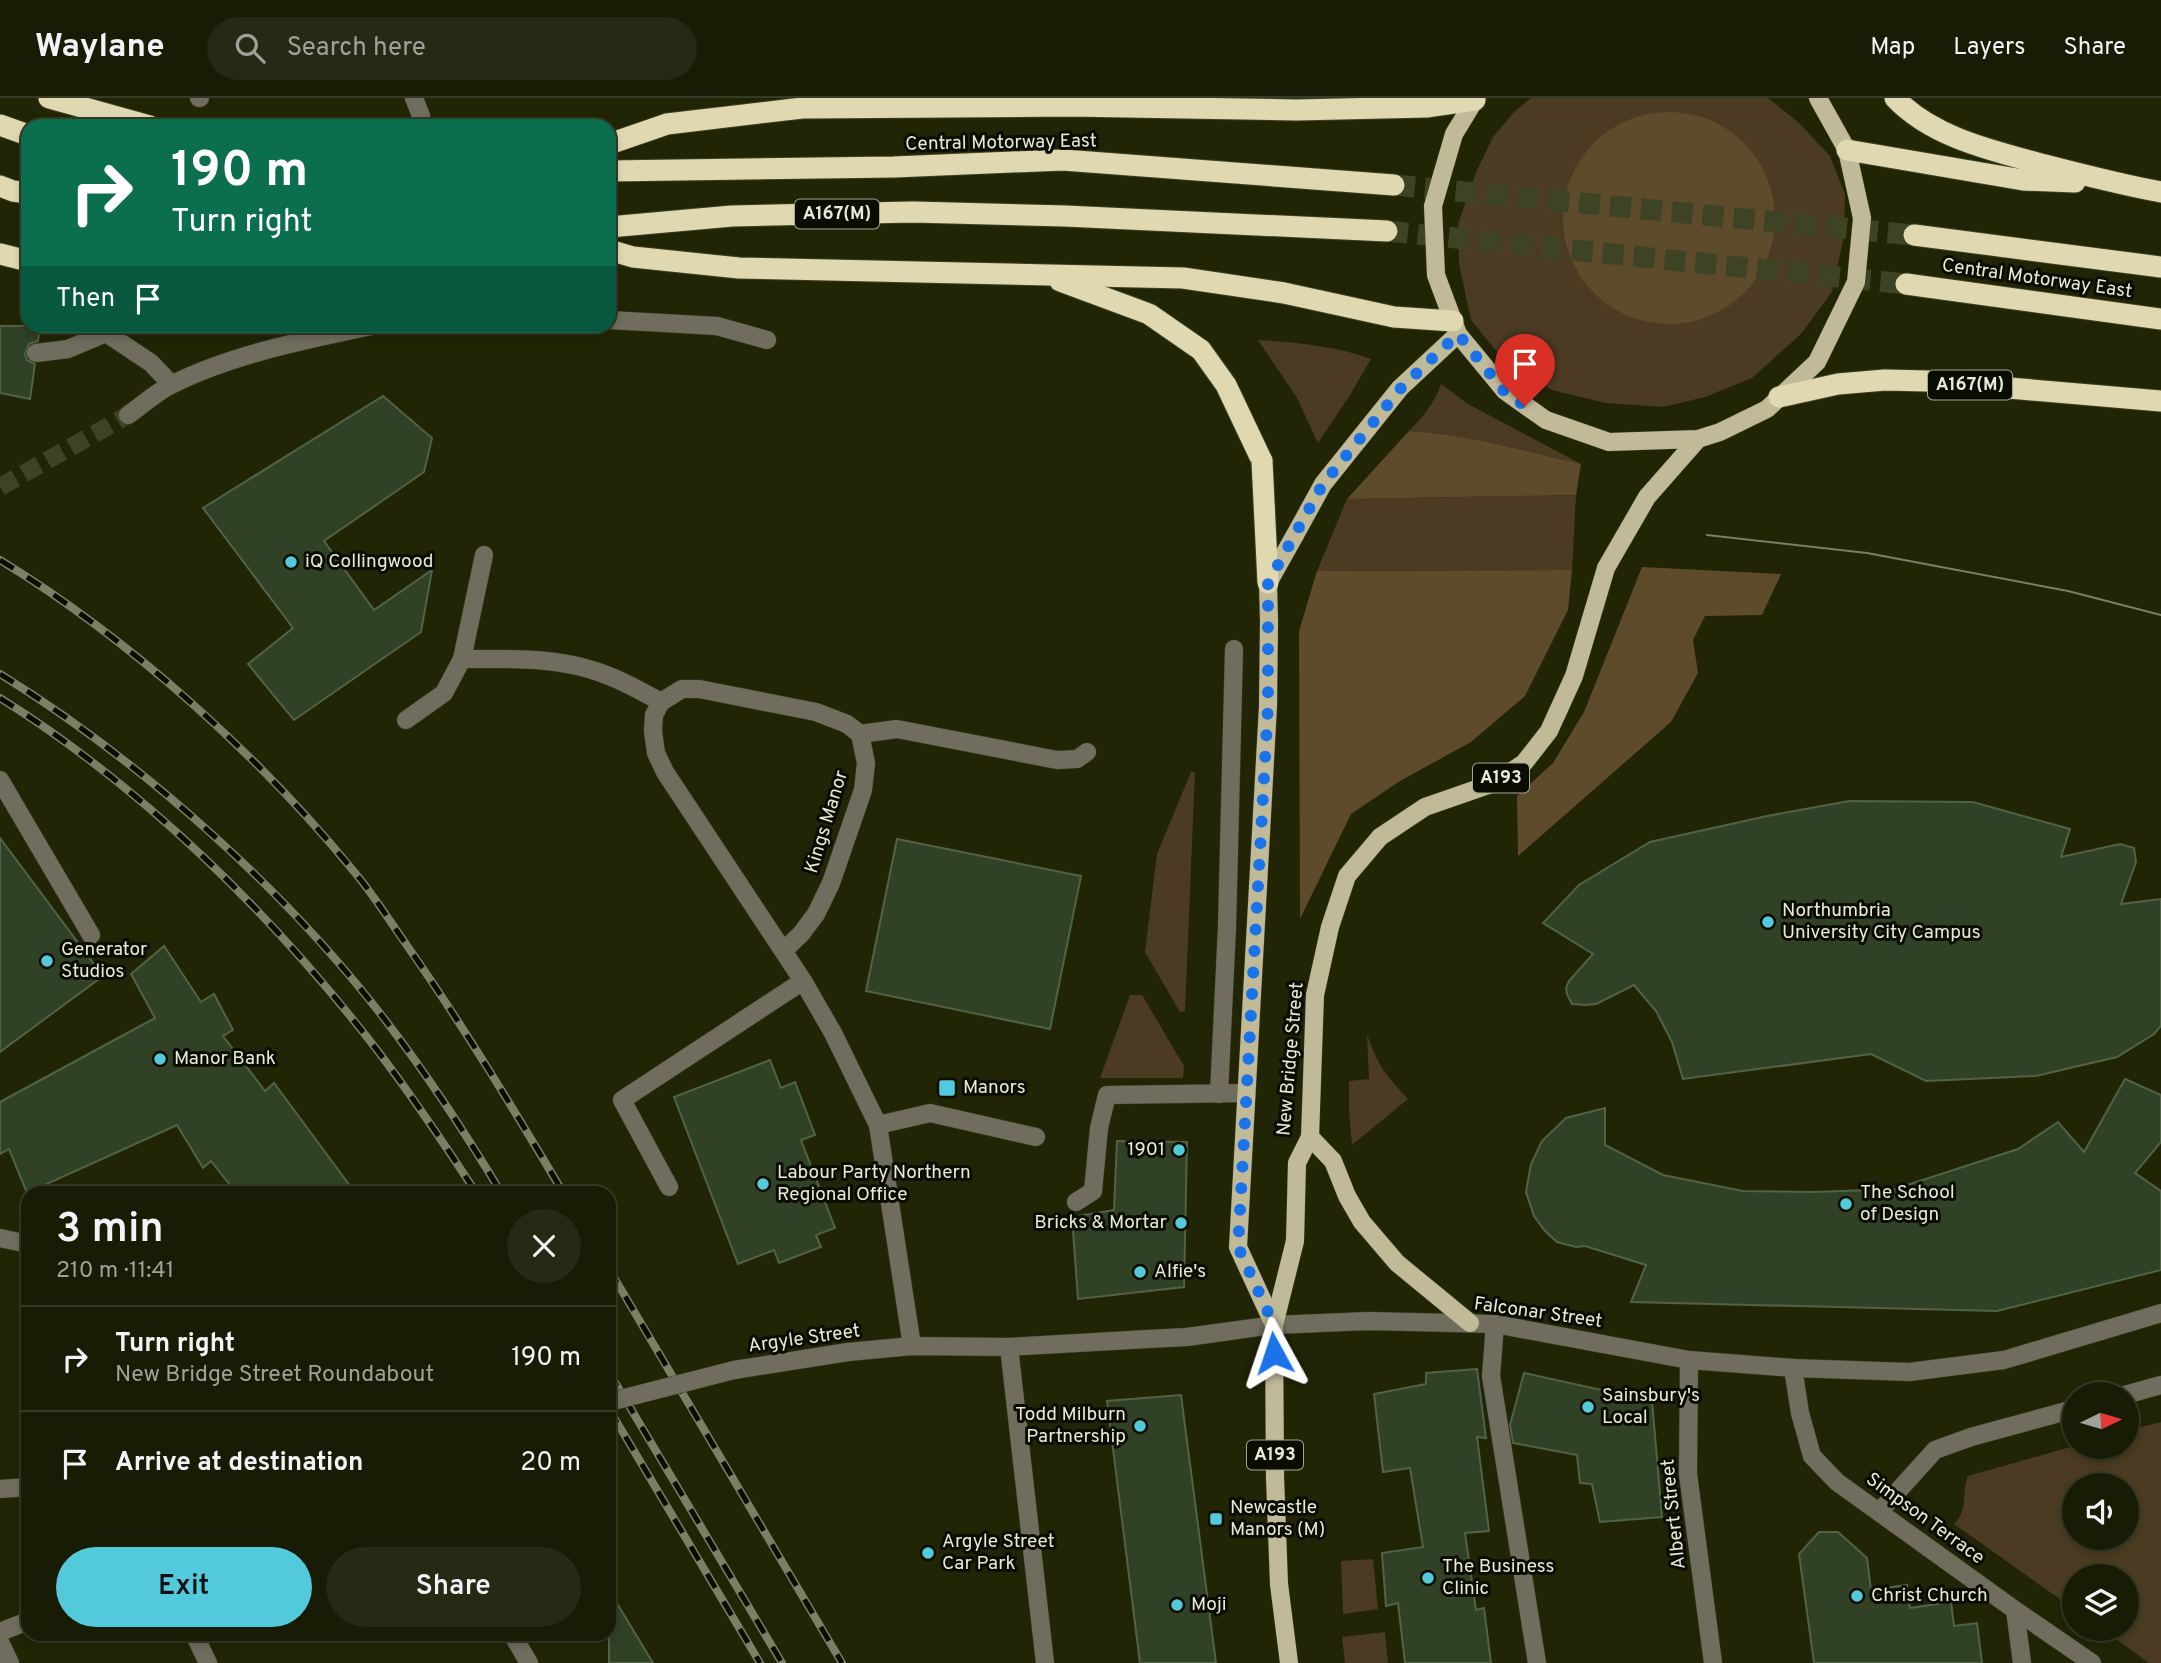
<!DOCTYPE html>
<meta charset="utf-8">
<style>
body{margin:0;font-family:Overpass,sans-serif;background:#262913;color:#f1f3f6;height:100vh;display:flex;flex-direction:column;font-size:26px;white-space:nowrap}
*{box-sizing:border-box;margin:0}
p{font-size:23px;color:#9fa19a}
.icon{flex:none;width:38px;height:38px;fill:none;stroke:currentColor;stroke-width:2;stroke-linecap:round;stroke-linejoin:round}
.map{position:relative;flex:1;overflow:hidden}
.panel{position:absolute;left:21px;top:1088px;width:595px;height:455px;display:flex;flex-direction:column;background:#191c04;border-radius:21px;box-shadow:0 4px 10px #0003,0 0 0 2px #373a26}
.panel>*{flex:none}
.banner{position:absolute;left:21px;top:21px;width:595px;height:214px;border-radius:21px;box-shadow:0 4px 10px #0003,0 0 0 2px #373a26;background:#0b6e4f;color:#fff;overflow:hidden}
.needle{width:46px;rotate:85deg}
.buttons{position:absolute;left:2062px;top:1284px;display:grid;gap:14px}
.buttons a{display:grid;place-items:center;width:77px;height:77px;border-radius:50%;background:#191c04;box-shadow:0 4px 10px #0003,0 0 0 2px #373a26;font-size:35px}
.pin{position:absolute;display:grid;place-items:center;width:60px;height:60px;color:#fff;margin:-72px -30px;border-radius:50% 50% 50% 0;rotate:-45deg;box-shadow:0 0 7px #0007}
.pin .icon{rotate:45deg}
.me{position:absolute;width:77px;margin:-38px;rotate:355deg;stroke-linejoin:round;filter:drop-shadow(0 0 5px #0008)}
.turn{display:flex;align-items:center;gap:24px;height:147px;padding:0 35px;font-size:32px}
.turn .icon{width:91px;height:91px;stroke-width:2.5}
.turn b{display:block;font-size:49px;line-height:60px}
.then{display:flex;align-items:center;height:66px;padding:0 35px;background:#0003;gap:14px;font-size:26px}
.round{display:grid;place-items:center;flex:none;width:74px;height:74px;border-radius:37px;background:#262913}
.summary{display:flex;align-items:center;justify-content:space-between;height:119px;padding:0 35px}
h1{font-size:42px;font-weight:600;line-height:52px}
.cta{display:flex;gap:14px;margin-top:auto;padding:14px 35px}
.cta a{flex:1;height:80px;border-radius:42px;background:#53cadc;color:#111;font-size:28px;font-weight:600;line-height:80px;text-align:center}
.cta a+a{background:#262913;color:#f1f3f6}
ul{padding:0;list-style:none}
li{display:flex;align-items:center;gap:21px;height:105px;padding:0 35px;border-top:2px solid #373a26}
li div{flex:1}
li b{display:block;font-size:26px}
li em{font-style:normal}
header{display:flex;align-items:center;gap:42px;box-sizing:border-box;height:98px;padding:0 35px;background:#191c04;border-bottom:2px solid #373a26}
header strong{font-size:33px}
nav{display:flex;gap:38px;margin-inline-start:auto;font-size:24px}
.search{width:490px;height:63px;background:#262913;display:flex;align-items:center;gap:18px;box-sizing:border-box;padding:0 24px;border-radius:38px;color:#9fa19a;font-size:26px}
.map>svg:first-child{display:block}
.green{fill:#4a3b22;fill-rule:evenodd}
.forest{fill:#5e4b2c}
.building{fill:#304126;stroke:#516347;stroke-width:2}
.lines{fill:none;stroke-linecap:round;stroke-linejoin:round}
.minor-tunnel{stroke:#3f4325;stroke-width:18;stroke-dasharray:18 9;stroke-linecap:butt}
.highway-tunnel{stroke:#3f4325;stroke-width:21;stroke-dasharray:21 10;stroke-linecap:butt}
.minor-casing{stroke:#3d4123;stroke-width:19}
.major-casing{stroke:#3d4123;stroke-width:19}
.highway-casing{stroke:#3d4123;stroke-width:23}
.minor{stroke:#716d5e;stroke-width:18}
.major{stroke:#c1ba99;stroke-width:18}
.highway{stroke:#e0d8b0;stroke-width:21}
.tram{stroke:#7b7f65;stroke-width:2}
.rail-casing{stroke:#7b7f65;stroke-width:8}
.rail{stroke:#0b0d03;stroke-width:5;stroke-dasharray:16;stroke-linecap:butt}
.minor-bridge-casing{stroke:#3d4123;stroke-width:19;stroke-linecap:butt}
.major-bridge-casing{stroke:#3d4123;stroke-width:19;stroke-linecap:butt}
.highway-bridge-casing{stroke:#3d4123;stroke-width:23;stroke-linecap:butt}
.minor-bridge{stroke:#716d5e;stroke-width:18}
.major-bridge{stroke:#c1ba99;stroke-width:18}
.highway-bridge{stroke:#e0d8b0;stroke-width:21}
.route{stroke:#1a73e8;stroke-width:12;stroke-dasharray:0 21.6}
.poi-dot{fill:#53cadc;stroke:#0b0d03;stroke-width:2.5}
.labels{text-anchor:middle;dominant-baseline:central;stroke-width:6;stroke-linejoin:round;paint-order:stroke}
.shield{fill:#0b0d03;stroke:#a4a897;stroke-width:2}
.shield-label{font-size:18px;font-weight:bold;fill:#e6ead7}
.street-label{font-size:19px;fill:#e6ead7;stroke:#0b0d03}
.poi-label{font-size:19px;fill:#e6ead7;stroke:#0b0d03;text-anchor:start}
</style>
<header>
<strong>Waylane</strong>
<div class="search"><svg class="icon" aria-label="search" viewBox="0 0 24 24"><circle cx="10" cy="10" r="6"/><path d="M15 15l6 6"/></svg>Search here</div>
<nav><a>Map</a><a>Layers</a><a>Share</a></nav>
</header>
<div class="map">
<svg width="2161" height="1565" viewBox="0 0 2161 1565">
<rect width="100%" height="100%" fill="#212506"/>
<g class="green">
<path d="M 1531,0 L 1768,0 L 1798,24 L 1830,58 L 1845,96 L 1844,138 L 1832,194 L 1801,236 L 1752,280 L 1705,299 L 1663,309 L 1606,305 L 1552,292 L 1506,265 L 1471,222 L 1459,166 L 1458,126 L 1477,72 L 1493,39 L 1515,13 Z"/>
<path d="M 1258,242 C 1295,244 1336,248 1371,261 L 1350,297 L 1318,345 L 1297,300 Z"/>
<path d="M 1441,286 L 1468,306 L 1581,366 C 1524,353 1467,336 1409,333 C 1423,319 1434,306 1441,286 Z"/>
<path d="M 1576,397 L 1572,472 L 1317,473 L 1347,401 Z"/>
<path d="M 1191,674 L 1195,674 L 1185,913 L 1180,914 L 1145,854 L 1157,756 Z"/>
<path d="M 1130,897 L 1142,897 L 1184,968 L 1183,980 L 1100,980 Z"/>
<path d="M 1367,936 C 1377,966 1386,978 1408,1001 L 1352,1047 L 1349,1013 L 1349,983 L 1369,981 Z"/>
<path d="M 2161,1324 L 2161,1565 L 2149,1565 L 2102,1531 L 2126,1531 L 2126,1479 L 2074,1479 L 2074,1511 L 1954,1426 C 1969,1412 1961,1395 1968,1378 L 2074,1348 L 2126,1349 L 2126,1333 ZM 2074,1388 L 2126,1388 L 2126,1440 L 2074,1440 Z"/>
<path d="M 1373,1461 L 1378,1511 L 1343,1516 L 1341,1463 Z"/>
<path d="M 1385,1534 L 1388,1565 L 1345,1565 L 1342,1539 Z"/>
</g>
<g class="forest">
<circle cx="1669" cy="120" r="106"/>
<path d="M 1409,333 C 1467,336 1524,353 1581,366 L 1576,397 L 1347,401 Z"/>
<path d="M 1642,469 L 1781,476 L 1762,517 L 1705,518 L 1693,542 L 1698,575 L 1671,624 L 1518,758 L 1517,698 L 1553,665 L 1584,614 Z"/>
<path d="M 1572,472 L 1568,512 L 1525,598 L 1471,644 L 1400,683 L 1351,716 L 1300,821 L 1299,533 L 1317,473 Z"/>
</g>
<g class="building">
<path d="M 0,228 L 40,228 L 38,243 L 29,246 L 25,256 L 27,262 L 35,266 L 30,301 L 0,295 Z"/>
<path d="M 383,298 L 432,340 L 424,374 L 324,443 L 374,512 L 432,472 L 421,534 L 294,622 L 248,566 L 293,530 L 203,410 Z"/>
<path d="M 1849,703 L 1973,704 L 2070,731 L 2061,759 L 2120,746 L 2134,750 L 2136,764 L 2121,806 L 2161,801 L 2161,928 L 2154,936 L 2117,959 L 2036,978 L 1926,983 L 1871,956 L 1683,981 L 1672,944 L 1656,913 L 1634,887 L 1596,906 L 1585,907 L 1572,906 L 1567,896 L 1566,890 L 1569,883 L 1593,856 L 1543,825 L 1579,787 L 1650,744 L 1767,718 Z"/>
<path d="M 0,740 L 103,878 L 0,954 Z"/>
<path d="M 897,741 L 1081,778 L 1050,931 L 866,893 Z"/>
<path d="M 164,848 L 201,904 L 214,896 L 233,932 L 223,938 L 265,993 L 274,985 L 356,1096 L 237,1096 L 211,1063 L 203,1070 L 177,1027 L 27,1095 L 9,1051 L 0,1056 L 0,1004 L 155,920 L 131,876 Z"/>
<path d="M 770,962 L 781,990 L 795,984 L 815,1037 L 801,1042 L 835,1130 L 816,1137 L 821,1149 L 779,1165 L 774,1152 L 738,1166 L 674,999 Z"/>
<path d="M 2125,981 L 2161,997 L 2161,1044 L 2135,1075 L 2161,1093 L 2161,1172 L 1997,1213 L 1631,1204 L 1646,1167 L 1585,1148 L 1576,1149 L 1557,1144 L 1545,1133 L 1534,1118 L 1526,1094 L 1531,1066 L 1542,1043 L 1566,1020 L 1605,1010 L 1605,1047 L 1663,1077 L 1743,1093 L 1815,1094 L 1895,1091 L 2018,1051 L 2058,1024 L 2084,1054 Z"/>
<path d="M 1117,1043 L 1187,1044 L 1184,1189 L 1078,1201 L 1072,1119 L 1114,1112 Z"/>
<path d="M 1477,1271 L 1486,1340 L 1477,1339 L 1489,1433 L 1465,1435 L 1476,1512 L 1484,1510 L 1491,1565 L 1405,1565 L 1398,1505 L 1386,1508 L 1382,1455 L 1423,1449 L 1410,1370 L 1383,1374 L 1374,1296 L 1426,1286 L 1426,1275 Z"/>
<path d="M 1524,1275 L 1652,1303 L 1662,1419 L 1600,1424 L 1592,1386 L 1580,1385 L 1577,1357 L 1513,1345 L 1510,1327 Z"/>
<path d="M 1181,1297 L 1216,1565 L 1140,1565 L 1107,1303 Z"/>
<path d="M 1819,1434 L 1838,1434 L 1867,1460 L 1871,1492 L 1907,1487 L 1910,1510 L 1951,1504 L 1954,1528 L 1977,1525 L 1982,1565 L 1814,1565 L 1799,1456 Z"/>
<path d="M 609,1492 L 653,1565 L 609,1565 Z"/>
</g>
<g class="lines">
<path class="minor-tunnel" d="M 0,389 L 128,317"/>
<g class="highway-tunnel">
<path d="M 1394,87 L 1914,137"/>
<path d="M 1387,133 L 1906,186"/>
</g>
<defs>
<g id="minor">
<path d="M 199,0 L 200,0"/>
<path d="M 414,0 L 421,18"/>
<path d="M 609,222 L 717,228 L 767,242"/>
<path d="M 36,255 L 68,251 L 106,235 L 151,265 L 171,286"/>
<path d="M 128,317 C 143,307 157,293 173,286 C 233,256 306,242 371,228"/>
<path d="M 462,561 L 484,457"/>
<path d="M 406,622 L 444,595 L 462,561 C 505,561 551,559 592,572 C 616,579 639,592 661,604"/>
<path d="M 860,636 L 897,631 L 1057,662 L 1077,661 L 1087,654"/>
<path d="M 0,682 L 91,837"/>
<path d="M 783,853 L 801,836 L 816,816 L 831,785 L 863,692 L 866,665 L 860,636 L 847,626 L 816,614 L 699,591 L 682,591 L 661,604 L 654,617 L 653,633 L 656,655 L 665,674 L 803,883 L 833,935 L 878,1027 L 912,1248"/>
<path d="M 1219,996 L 1227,829 L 1234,551"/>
<path d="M 878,1027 L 930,1015 L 1036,1039"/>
<path d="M 669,1089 L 622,1002 L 803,883"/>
<path d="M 1076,1104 L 1093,1093 L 1099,1030 L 1107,997 L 1246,995"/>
<path d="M 0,1140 L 28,1146"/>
<path d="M 1495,1226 L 1491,1278 L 1537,1565"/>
<path d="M 1009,1249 L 1045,1565"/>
<path d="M 1689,1262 L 1688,1376 L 1713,1565"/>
<path d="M 1793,1270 L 1800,1315 L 1812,1358 L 1837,1384 L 2015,1512 L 2092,1565"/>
<path d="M 734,1272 L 848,1254 L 912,1248 L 1009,1249 L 1148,1241 L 1187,1239 L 1274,1227 L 1368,1223 L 1495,1226 L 1689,1262 L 1793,1270 L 1909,1274 L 2004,1262 L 2161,1215"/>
<path d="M 2125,1297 L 2161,1287"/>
<path d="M 0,1391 L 28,1389"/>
<path d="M 1879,1414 L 1935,1352 L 1971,1339 L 2074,1311"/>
<path d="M 2015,1512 L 2022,1565"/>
<path d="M 0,1534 L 28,1523"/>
<path d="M 194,1536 L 208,1565"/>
<path d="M 512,1536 L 529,1565"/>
<path d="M 0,1544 L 10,1565"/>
</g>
<g id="major">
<path d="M 1476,0 L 1454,36 L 1433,108 L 1436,177 L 1458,236 L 1505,293 L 1546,322 L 1609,344 L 1698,341 L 1720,334 L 1767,311 L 1817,264 L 1856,184 L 1862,120 L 1847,52 L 1818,0"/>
<path d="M 1647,399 L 1698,341"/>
<path d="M 1295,437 L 1323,386 L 1400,290 L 1458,236"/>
<path d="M 1269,523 L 1268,608 L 1238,1149 L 1274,1227"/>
<path d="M 1310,1039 L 1333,1063 L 1347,1098 L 1362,1124 L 1397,1165 L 1470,1225"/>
<path d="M 1289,1565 L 1279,1486 L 1275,1379 L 1274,1227 L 1295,1143 L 1297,1065 L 1310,1039 L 1315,897 L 1330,829 L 1347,778 L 1380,739 L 1425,709 L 1494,685 L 1524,665 L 1549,633 L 1574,578 L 1606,470"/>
</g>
<g id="highway">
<path d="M 49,0 L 150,28"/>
<path d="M 1895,0 C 1933,40 1994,53 2045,67 C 2084,77 2122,87 2161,94"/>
<path d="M 0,27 L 28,37"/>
<path d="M 609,46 L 667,26 L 802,10 L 1071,8 L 1297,12 L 1426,9 L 1475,2"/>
<path d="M 1847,52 L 2023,82 L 2075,84"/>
<path d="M 609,73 L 894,69 L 1063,62 L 1394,87"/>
<path d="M 0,88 L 13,93 L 28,95"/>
<path d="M 609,129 L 732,118 L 913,114 L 1065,118 L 1387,133"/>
<path d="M 1914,137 L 2161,169"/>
<path d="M 609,152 L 633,159 L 739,170 L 1183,180 L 1284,195 L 1394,219 L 1453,223"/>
<path d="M 0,156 L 28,163"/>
<path d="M 1060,183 L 1149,216 L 1201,252 L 1226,287 L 1262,363"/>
<path d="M 1906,186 L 2161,221"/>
<path d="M 1779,299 L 1838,286 L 1885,282 L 1927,283 L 2161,303"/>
</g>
</defs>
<use href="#minor" class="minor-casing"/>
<use href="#major" class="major-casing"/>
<use href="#highway" class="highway-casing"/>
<use href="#minor" class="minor"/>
<use href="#major" class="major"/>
<use href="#highway" class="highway"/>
<path class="tram" d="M 1707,437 L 1867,455 L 2068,493 L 2161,517"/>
<defs>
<g id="rail">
<path d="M 0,462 C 131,542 259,657 356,776 C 375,799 391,825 408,849 C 464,929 514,1012 564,1096"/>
<path d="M 0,576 C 141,663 285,791 386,923 C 428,978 466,1036 502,1096"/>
<path d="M 0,600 C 144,690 274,818 377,952 C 413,999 445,1047 477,1096"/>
<path d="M 609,1171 L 842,1565"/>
<path d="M 609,1274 L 782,1565"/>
<path d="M 609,1311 L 760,1565"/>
</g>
</defs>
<use href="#rail" class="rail-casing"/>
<use href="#rail" class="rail"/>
<defs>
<path id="minor-bridge" d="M 609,1304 L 734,1272"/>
<g id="major-bridge">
<path d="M 1606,470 L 1647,399"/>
<path d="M 1269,523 L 1268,485 L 1295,437"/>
</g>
<path id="highway-bridge" d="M 1262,363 L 1268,485"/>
</defs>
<use href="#minor-bridge" class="minor-bridge-casing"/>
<use href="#major-bridge" class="major-bridge-casing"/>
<use href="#highway-bridge" class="highway-bridge-casing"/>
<use href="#minor-bridge" class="minor-bridge"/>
<use href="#major-bridge" class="major-bridge"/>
<use href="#highway-bridge" class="highway-bridge"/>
</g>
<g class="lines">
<path class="route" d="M 1274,1255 L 1274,1227 L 1238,1149 L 1268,608 L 1268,485 L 1323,386 L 1401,290 L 1458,236 L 1504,293 L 1525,308"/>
</g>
<g class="poi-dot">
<circle cx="291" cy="464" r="7"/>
<circle cx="1768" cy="824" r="7"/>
<circle cx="47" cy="863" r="7"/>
<circle cx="160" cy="961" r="7"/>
<rect x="938" y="981" width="18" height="18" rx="3.5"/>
<circle cx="1179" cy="1052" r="7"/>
<circle cx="763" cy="1086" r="7"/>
<circle cx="1846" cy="1106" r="7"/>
<circle cx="1181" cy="1125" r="7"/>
<circle cx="1140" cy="1174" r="7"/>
<circle cx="1588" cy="1309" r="7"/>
<circle cx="1140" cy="1328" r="7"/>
<rect x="1209" y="1414" width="14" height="14" rx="3.5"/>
<circle cx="928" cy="1455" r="7"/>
<circle cx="1428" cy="1480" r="7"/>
<circle cx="1857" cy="1498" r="7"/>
<circle cx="1177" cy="1507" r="7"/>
</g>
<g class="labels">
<g class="shield">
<rect x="795" y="101.5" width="84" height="29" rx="5"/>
<rect x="1928" y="272.5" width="84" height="29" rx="5"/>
<rect x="1473" y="665.5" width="56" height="29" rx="5"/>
<rect x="1247" y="1342.5" width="56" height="29" rx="5"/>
</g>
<g class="shield-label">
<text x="837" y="116">A167(M)</text>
<text x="1970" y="287">A167(M)</text>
<text x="1501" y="680">A193</text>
<text x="1275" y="1357">A193</text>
</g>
<g class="street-label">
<text transform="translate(1001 45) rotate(-1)">Central Motorway East</text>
<text transform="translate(2037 181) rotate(8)">Central Motorway East</text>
<text transform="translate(827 724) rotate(-73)">Kings Manor</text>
<text transform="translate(1291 961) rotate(-85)">New Bridge Street</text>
<text transform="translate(1538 1215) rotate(8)">Falconar Street</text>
<text transform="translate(804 1241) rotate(-8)">Argyle Street</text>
<text transform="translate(1674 1416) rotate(-96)">Albert Street</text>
<text transform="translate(1925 1421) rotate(36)">Simpson Terrace</text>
</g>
<g class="poi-label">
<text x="305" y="464">iQ Collingwood</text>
<text x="1782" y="813">Northumbria<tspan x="1782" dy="22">University City Campus</tspan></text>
<text x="61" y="852">Generator<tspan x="61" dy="22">Studios</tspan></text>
<text x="174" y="961">Manor Bank</text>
<text x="963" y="990">Manors</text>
<text x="1165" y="1052" text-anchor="end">1901</text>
<text x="777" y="1075">Labour Party Northern<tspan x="777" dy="22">Regional Office</tspan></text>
<text x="1860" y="1095">The School<tspan x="1860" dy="22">of Design</tspan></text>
<text x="1167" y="1125" text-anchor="end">Bricks &amp; Mortar</text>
<text x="1154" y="1174">Alfie's</text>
<text x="1602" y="1298">Sainsbury's<tspan x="1602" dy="22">Local</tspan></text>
<text x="1126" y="1317" text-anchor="end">Todd Milburn<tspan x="1126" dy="22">Partnership</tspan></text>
<text x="1230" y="1410">Newcastle<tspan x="1230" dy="22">Manors (M)</tspan></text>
<text x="942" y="1444">Argyle Street<tspan x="942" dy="22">Car Park</tspan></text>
<text x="1442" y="1469">The Business<tspan x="1442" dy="22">Clinic</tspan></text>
<text x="1871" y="1498">Christ Church</text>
<text x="1191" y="1507">Moji</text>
</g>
</g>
</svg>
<div class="buttons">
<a><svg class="needle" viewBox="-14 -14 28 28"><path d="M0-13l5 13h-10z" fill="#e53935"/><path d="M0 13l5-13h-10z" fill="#9fa19a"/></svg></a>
<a><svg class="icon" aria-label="sound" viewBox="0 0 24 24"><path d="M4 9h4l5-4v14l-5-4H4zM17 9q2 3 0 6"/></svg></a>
<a><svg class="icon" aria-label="layers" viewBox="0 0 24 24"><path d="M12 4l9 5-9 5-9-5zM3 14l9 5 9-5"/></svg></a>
</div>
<div class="pin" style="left:1525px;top:308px;background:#d93025"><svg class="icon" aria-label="arrive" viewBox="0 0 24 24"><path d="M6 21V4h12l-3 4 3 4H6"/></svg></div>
<svg class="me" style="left:1274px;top:1255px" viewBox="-20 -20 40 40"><path d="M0-17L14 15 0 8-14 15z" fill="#1a73e8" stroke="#fff" stroke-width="4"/></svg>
<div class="banner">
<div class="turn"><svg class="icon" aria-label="right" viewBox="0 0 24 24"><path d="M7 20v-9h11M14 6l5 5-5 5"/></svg><div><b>190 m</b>Turn right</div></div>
<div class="then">Then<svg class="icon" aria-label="arrive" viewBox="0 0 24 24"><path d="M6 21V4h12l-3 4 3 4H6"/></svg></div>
</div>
<section class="panel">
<div class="summary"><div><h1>3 min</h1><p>210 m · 11:41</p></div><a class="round"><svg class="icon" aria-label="close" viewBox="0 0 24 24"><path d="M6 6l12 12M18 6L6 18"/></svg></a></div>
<ul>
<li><svg class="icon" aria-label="right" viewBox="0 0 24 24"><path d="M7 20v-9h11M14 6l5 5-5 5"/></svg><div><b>Turn right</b><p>New Bridge Street Roundabout</p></div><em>190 m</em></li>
<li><svg class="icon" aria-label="arrive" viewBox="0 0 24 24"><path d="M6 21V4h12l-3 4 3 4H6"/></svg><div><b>Arrive at destination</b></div><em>20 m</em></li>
</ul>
<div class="cta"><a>Exit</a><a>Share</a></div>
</section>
</div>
